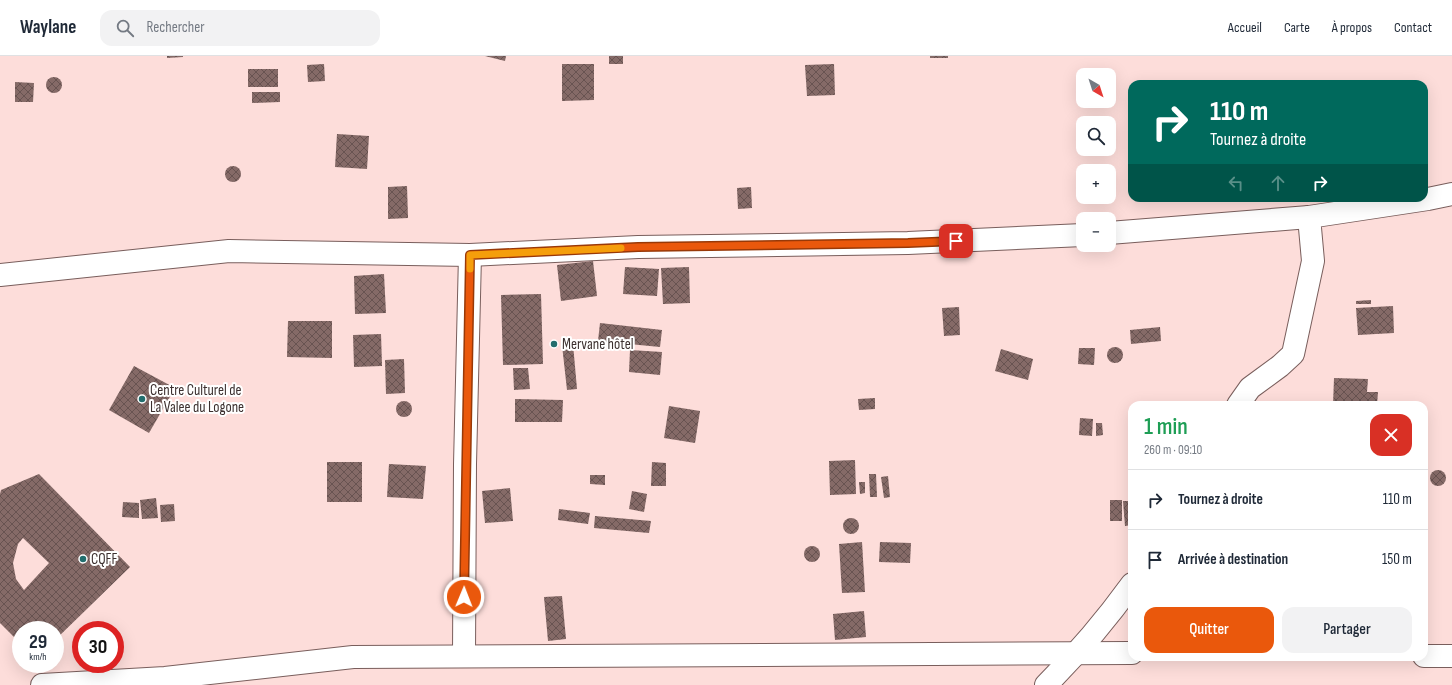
<!DOCTYPE html>
<html lang="fr">
<meta charset="utf-8">
<style>
body{margin:0;font-family:"Sofia Sans Condensed",sans-serif;background:#f2f2f3;color:#1f2937;height:100vh;display:flex;flex-direction:column;font-size:15px;white-space:nowrap}
*{box-sizing:border-box;margin:0}
p{font-size:13px;color:#747a83}
.icon{flex:none;width:22px;height:22px;fill:none;stroke:currentColor;stroke-width:2;stroke-linecap:round;stroke-linejoin:round}
.map{position:relative;flex:1;overflow:hidden}
.panel{position:absolute;left:1128px;top:345px;width:300px;height:260px;display:flex;flex-direction:column;background:#fff;border-radius:12px;box-shadow:0 4px 16px #0002}
.panel>*{flex:none}
.banner{position:absolute;left:1128px;top:24px;width:300px;height:122px;border-radius:12px;box-shadow:0 4px 16px #0002;background:#00695c;color:#fff;overflow:hidden}
.needle{width:26px;rotate:141deg}
.controls{position:absolute;left:1076px;top:12px;display:grid;gap:8px}
.controls a{display:grid;place-items:center;width:40px;height:40px;border-radius:8px;background:#fff;box-shadow:0 4px 16px #0002;font-size:20px}
.speed{position:absolute;left:12px;top:565px;display:flex;gap:8px;font-size:20px;font-weight:700;text-align:center}
.speed>*{display:grid;place-content:center;width:52px;height:52px;border-radius:50%;background:#fff;box-shadow:0 4px 16px #0002;line-height:1}
.speed small{font-size:10px;font-weight:400}
.speed .limit{border:6px solid #d22;background:#fff;color:#111}
.pin{position:absolute;display:grid;place-items:center;width:34px;height:34px;color:#fff;margin:-17px;border-radius:8px;box-shadow:0 2px 6px #0006}
.me{position:absolute;width:44px;margin:-22px;rotate:1deg;stroke-linejoin:round;filter:drop-shadow(0 0 3px #0008)}
.turn{display:flex;align-items:center;gap:14px;height:84px;padding:0 16px;font-size:18px}
.turn .icon{width:52px;height:52px;stroke-width:2.5}
.turn b{display:block;font-size:28px;line-height:34px}
.lanes{display:flex;align-items:center;height:38px;padding:0 16px;background:#0003;justify-content:center;gap:20px;direction:ltr}
.lanes .off{opacity:.35}
.round{display:grid;place-items:center;flex:none;width:42px;height:42px;border-radius:12px;background:#f2f2f3}
.summary{display:flex;align-items:center;justify-content:space-between;height:68px;padding:0 16px}
h1{font-size:24px;font-weight:600;line-height:30px;color:#1e9e55}
.primary-button{display:flex;gap:8px;margin-top:auto;padding:8px 16px}
.primary-button a{flex:1;height:46px;border-radius:12px;background:#ea580c;color:#fff;font-size:16px;font-weight:600;line-height:46px;text-align:center}
.primary-button a+a{background:#f2f2f3;color:#1f2937}
ul{padding:0;list-style:none}
li{display:flex;align-items:center;gap:12px;height:60px;padding:0 16px;border-top:1px solid #e0e1e3}
li div{flex:1}
li b{display:block;font-size:15px}
li em{font-style:normal}
header{display:flex;align-items:center;gap:24px;box-sizing:border-box;height:56px;padding:0 20px;background:#fff;border-bottom:1px solid #e0e1e3}
header strong{font-size:19px}
nav{display:flex;gap:22px;margin-inline-start:auto;font-size:14px}
.search{width:280px;height:36px;background:#f2f2f3;display:flex;align-items:center;gap:10px;box-sizing:border-box;padding:0 14px;border-radius:12px;color:#747a83;font-size:15px}
.map>svg:first-child{display:block}
.building{fill:url(#building-cross-hatch);fill-rule:evenodd}
.lines{fill:none;stroke-linecap:round;stroke-linejoin:round}
.street-casing{stroke:#795e5c;stroke-width:24}
.street{stroke:#fff;stroke-width:22}
.route-casing{stroke:#983908;stroke-width:10}
.route{stroke:#ea580c;stroke-width:7}
.slow{stroke:#f59e0b;stroke-width:7}
.poi-dot{fill:#226e6e;stroke:#fff;stroke-width:1.5}
.labels{text-anchor:middle;dominant-baseline:central;stroke-width:4;stroke-linejoin:round;paint-order:stroke}
.poi-label{font-size:15px;fill:#3c302f;stroke:#fff;text-anchor:start}
</style>
<header>
<strong>Waylane</strong>
<div class="search"><svg class="icon" aria-label="search" viewBox="0 0 24 24"><circle cx="10" cy="10" r="6"/><path d="M15 15l6 6"/></svg>Rechercher</div>
<nav><a>Accueil</a><a>Carte</a><a>À propos</a><a>Contact</a></nav>
</header>
<div class="map">
<svg width="1452" height="629" viewBox="0 0 1452 629">
<defs>
<pattern id="building-cross-hatch" width="8" height="8" patternUnits="userSpaceOnUse"><rect width="8" height="8" fill="#856a67"/><path d="M0 0l8 8M0 8l8-8" fill="none" stroke="#685351"/></pattern>
</defs>
<rect width="100%" height="100%" fill="#fdddda"/>
<g class="building">
<path d="M 167,0 L 183,0 L 183,1 L 167,2 Z"/>
<path d="M 485,0 L 506,0 L 505,5 Z"/>
<rect x="609" y="0" width="14" height="8"/>
<rect x="930" y="0" width="18" height="2"/>
<path d="M 324,8 L 325,25 L 308,26 L 307,9 Z"/>
<path d="M 562,8 L 594,8 L 594,44 L 562,45 Z"/>
<path d="M 834,8 L 835,39 L 807,40 L 805,9 Z"/>
<rect x="248" y="13" width="30" height="18"/>
<circle cx="54" cy="29" r="8"/>
<path d="M 15,26 L 34,27 L 33,46 L 15,46 Z"/>
<path d="M 252,36 L 280,36 L 280,46 L 252,47 Z"/>
<path d="M 337,78 L 369,80 L 367,113 L 335,111 Z"/>
<circle cx="233" cy="118" r="8"/>
<path d="M 407,130 L 408,162 L 388,163 L 388,131 Z"/>
<path d="M 751,131 L 752,152 L 738,153 L 737,132 Z"/>
<path d="M 593,205 L 597,240 L 561,245 L 557,209 Z"/>
<path d="M 625,211 L 659,213 L 657,240 L 623,238 Z"/>
<path d="M 689,211 L 690,247 L 663,248 L 661,212 Z"/>
<path d="M 384,218 L 386,257 L 355,258 L 354,220 Z"/>
<path d="M 541,238 L 543,308 L 503,309 L 501,239 Z"/>
<path d="M 1371,244 L 1371,248 L 1356,248 L 1356,245 Z"/>
<path d="M 1393,250 L 1394,277 L 1358,279 L 1356,252 Z"/>
<path d="M 959,251 L 960,279 L 944,280 L 942,252 Z"/>
<path d="M 288,265 L 332,265 L 332,302 L 287,301 Z"/>
<path d="M 600,267 L 662,274 L 660,291 L 598,285 Z"/>
<path d="M 1160,271 L 1161,285 L 1131,288 L 1130,274 Z"/>
<path d="M 381,278 L 382,310 L 354,311 L 353,279 Z"/>
<path d="M 573,288 L 577,333 L 567,334 L 562,289 Z"/>
<circle cx="1115" cy="299" r="8"/>
<path d="M 1079,292 L 1095,292 L 1094,309 L 1078,308 Z"/>
<path d="M 1001,293 L 1033,303 L 1028,324 L 995,315 Z"/>
<path d="M 630,294 L 662,296 L 660,319 L 629,316 Z"/>
<path d="M 404,303 L 405,337 L 386,338 L 385,304 Z"/>
<path d="M 134,310 L 175,332 L 149,377 L 109,354 Z"/>
<path d="M 513,312 L 528,312 L 530,333 L 514,334 Z"/>
<path d="M 1334,322 L 1368,323 L 1367,336 L 1378,336 L 1377,349 L 1333,349 Z"/>
<path d="M 875,342 L 875,353 L 859,354 L 858,343 Z"/>
<path d="M 515,343 L 563,344 L 562,366 L 515,366 Z"/>
<circle cx="404" cy="353" r="8"/>
<path d="M 669,350 L 700,355 L 695,387 L 664,382 Z"/>
<path d="M 1080,362 L 1093,363 L 1092,380 L 1079,379 Z"/>
<path d="M 1096,367 L 1102,367 L 1103,379 L 1096,380 Z"/>
<path d="M 855,404 L 856,438 L 830,439 L 829,405 Z"/>
<rect x="327" y="406" width="35" height="40"/>
<path d="M 652,406 L 666,407 L 666,430 L 651,430 Z"/>
<path d="M 389,408 L 426,410 L 423,443 L 387,441 Z"/>
<circle cx="1438" cy="422" r="8"/>
<path d="M 39,418 L 130,511 L 55,584 L 55,574 L 21,574 L 21,588 L 0,567 L 0,438 L 1,434 ZM 23,482 L 49,507 L 24,534 L 16,523 L 13,507 L 18,488 Z"/>
<path d="M 869,418 L 876,418 L 877,441 L 870,441 Z"/>
<path d="M 590,419 L 605,419 L 605,429 L 590,428 Z"/>
<path d="M 888,420 L 890,441 L 884,442 L 881,421 Z"/>
<path d="M 859,426 L 865,426 L 865,437 L 860,438 Z"/>
<path d="M 510,432 L 513,465 L 485,467 L 482,435 Z"/>
<path d="M 632,435 L 647,438 L 644,456 L 629,453 Z"/>
<path d="M 156,442 L 158,462 L 142,463 L 140,444 Z"/>
<path d="M 1424,442 L 1428,450 L 1424,457 Z"/>
<rect x="1110" y="444" width="12" height="21"/>
<path d="M 1123,445 L 1132,445 L 1132,469 L 1125,470 Z"/>
<path d="M 123,446 L 139,447 L 139,462 L 122,461 Z"/>
<path d="M 174,448 L 175,465 L 161,466 L 160,449 Z"/>
<path d="M 559,453 L 590,457 L 588,468 L 558,464 Z"/>
<path d="M 595,460 L 651,465 L 649,477 L 594,472 Z"/>
<circle cx="851" cy="470" r="8"/>
<path d="M 862,486 L 865,536 L 842,537 L 839,488 Z"/>
<path d="M 880,486 L 911,487 L 910,507 L 879,506 Z"/>
<circle cx="812" cy="498" r="8"/>
<path d="M 562,540 L 566,583 L 548,585 L 544,541 Z"/>
<path d="M 864,555 L 866,581 L 835,584 L 833,558 Z"/>
</g>
<g class="lines">
<defs>
<g id="street">
<path d="M 1109,177 L 1309,161"/>
<path d="M 0,219 L 229,195 L 470,199 L 638,191 L 908,187 L 1083,179"/>
<path d="M 1238,349 L 1250,332 L 1280,310 L 1293,298 L 1313,205 L 1309,161 L 1428,143 L 1452,138"/>
<path d="M 464,600 L 465,408 L 470,199"/>
<path d="M 1424,600 L 1452,600"/>
<path d="M 42,629 L 165,622 L 353,601 L 1132,597"/>
<path d="M 1046,629 C 1078,597 1106,564 1132,528"/>
</g>
</defs>
<use href="#street" class="street-casing"/>
<use href="#street" class="street"/>
</g>
<g class="lines">
<defs>
<path id="route" d="M 464,541 L 470,199 L 638,191 L 908,187 L 956,185"/>
</defs>
<use href="#route" class="route-casing"/>
<use href="#route" class="route"/>
<path class="slow" d="M 470,213 L 470,199 L 621,192"/>
</g>
<g class="poi-dot">
<circle cx="554" cy="288" r="4"/>
<circle cx="142" cy="343" r="4"/>
<circle cx="83" cy="503" r="4"/>
</g>
<g class="labels">
<g class="poi-label">
<text x="562" y="288">Mervane hôtel</text>
<text x="150" y="334">Centre Culturel de<tspan x="150" dy="17">La Valee du Logone</tspan></text>
<text x="91" y="503">CQFF</text>
</g>
</g>
</svg>
<div class="controls">
<a><svg class="needle" viewBox="-14 -14 28 28"><path d="M0-13l5 13h-10z" fill="#e53935"/><path d="M0 13l5-13h-10z" fill="#747a83"/></svg></a>
<a><svg class="icon" aria-label="search" viewBox="0 0 24 24"><circle cx="10" cy="10" r="6"/><path d="M15 15l6 6"/></svg></a>
<a>+</a>
<a>−</a>
</div>
<div class="speed"><div>29<small>km/h</small></div><div class="limit">30</div></div>
<div class="pin" style="left:956px;top:185px;background:#d93025"><svg class="icon" aria-label="arrive" viewBox="0 0 24 24"><path d="M6 21V4h12l-3 4 3 4H6"/></svg></div>
<svg class="me" style="left:464px;top:541px" viewBox="-20 -20 40 40"><circle r="17" fill="#ea580c" stroke="#fff" stroke-width="3"/><path d="M0-11L8 9 0 5-8 9z" fill="#fff"/></svg>
<div class="banner">
<div class="turn"><svg class="icon" aria-label="right" viewBox="0 0 24 24"><path d="M7 20v-9h11M14 6l5 5-5 5"/></svg><div><b>110 m</b>Tournez à droite</div></div>
<div class="lanes"><svg class="icon off" aria-label="left" viewBox="0 0 24 24"><path d="M17 20v-9H6M10 6l-5 5 5 5"/></svg><svg class="icon off" aria-label="ahead" viewBox="0 0 24 24"><path d="M12 20V5M6 11l6-6 6 6"/></svg><svg class="icon" aria-label="right" viewBox="0 0 24 24"><path d="M7 20v-9h11M14 6l5 5-5 5"/></svg></div>
</div>
<section class="panel">
<div class="summary"><div><h1>1 min</h1><p>260 m · 09:10</p></div><a class="round" style="background:#d93025;color:#fff"><svg class="icon" aria-label="close" viewBox="0 0 24 24"><path d="M6 6l12 12M18 6L6 18"/></svg></a></div>
<ul>
<li><svg class="icon" aria-label="right" viewBox="0 0 24 24"><path d="M7 20v-9h11M14 6l5 5-5 5"/></svg><div><b>Tournez à droite</b></div><em>110 m</em></li>
<li><svg class="icon" aria-label="arrive" viewBox="0 0 24 24"><path d="M6 21V4h12l-3 4 3 4H6"/></svg><div><b>Arrivée à destination</b></div><em>150 m</em></li>
</ul>
<div class="primary-button"><a>Quitter</a><a>Partager</a></div>
</section>
</div>
